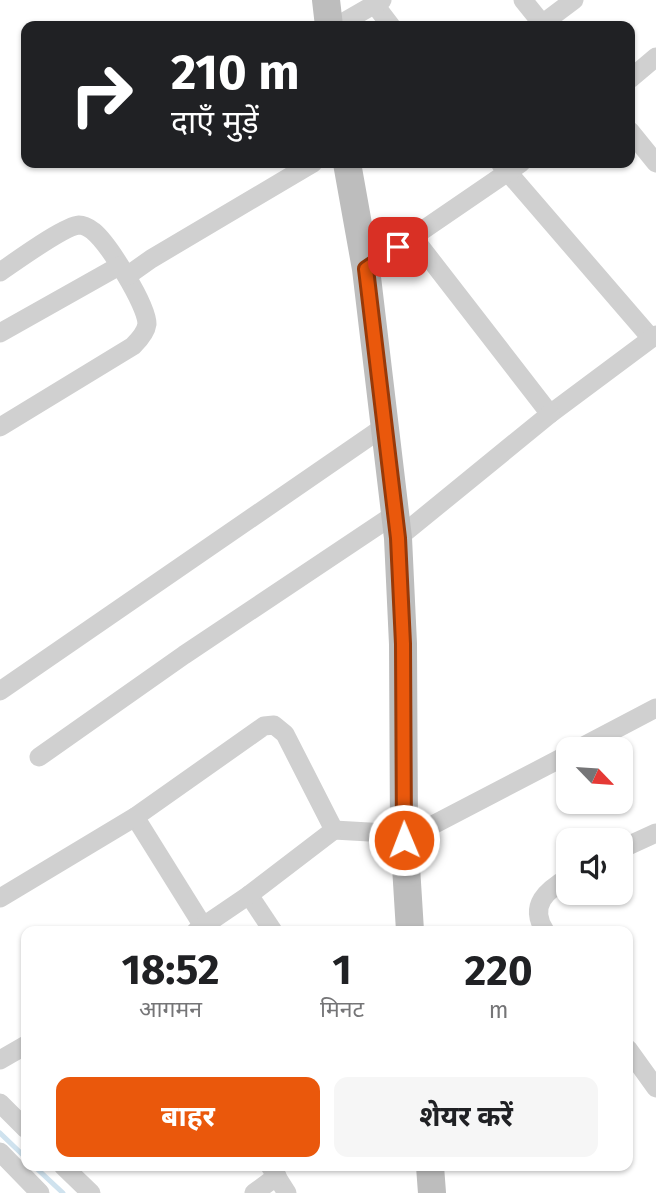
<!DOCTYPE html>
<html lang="hi">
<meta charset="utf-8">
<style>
body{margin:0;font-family:"Fira Sans","Noto Sans Devanagari",sans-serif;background:#f6f6f6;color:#202124;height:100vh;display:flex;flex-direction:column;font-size:26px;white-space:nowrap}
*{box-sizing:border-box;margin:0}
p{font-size:23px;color:#757577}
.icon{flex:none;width:38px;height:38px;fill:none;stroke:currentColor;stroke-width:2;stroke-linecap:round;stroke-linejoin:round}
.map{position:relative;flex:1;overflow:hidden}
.details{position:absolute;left:21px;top:926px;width:612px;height:245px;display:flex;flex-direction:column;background:#fff;border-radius:14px;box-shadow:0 2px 5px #0004}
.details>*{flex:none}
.top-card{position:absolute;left:21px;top:21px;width:614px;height:147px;border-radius:14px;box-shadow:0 2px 5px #0004;background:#202124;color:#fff;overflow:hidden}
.needle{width:46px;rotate:115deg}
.controls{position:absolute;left:556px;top:737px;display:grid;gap:14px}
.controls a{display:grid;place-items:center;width:77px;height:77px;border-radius:14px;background:#fff;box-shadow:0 2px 5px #0004;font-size:35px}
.pin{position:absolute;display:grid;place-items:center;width:60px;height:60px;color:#fff;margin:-30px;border-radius:14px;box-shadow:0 4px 10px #0006}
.me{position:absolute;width:77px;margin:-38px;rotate:359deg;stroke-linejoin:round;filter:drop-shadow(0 0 5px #0008)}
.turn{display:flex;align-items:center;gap:24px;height:147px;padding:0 35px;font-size:32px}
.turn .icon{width:91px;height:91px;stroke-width:2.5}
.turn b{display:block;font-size:49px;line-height:60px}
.eta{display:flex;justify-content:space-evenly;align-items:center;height:119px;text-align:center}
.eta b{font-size:42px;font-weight:700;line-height:49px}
.cta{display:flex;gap:14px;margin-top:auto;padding:14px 35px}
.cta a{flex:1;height:80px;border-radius:14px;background:#ea580c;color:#fff;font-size:28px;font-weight:700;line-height:80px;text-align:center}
.cta a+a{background:#f6f6f6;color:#202124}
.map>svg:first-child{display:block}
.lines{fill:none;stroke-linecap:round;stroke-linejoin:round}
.stream{stroke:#cfe2ee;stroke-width:5}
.street{stroke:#d0d0d0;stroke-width:19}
.secondary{stroke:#bdbdbd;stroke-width:28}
.route-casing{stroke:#983908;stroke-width:18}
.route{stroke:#ea580c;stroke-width:12}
</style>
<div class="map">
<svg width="656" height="1193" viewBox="0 0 656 1193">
<rect width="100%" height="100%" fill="#fff"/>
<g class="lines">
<g class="stream">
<path d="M 0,1133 L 26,1158"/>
<path d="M 34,1166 L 63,1193"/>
</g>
<g class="street">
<path d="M 523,0 L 544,26"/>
<path d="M 375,5 L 391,26"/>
<path d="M 542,24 L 574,0"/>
<path d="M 337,26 L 382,0"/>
<path d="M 630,79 L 656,57"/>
<path d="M 630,131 L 656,163"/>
<path d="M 500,163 L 651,338"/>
<path d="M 413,237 L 550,414 L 656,335"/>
<path d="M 366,269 L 521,163"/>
<path d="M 0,272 C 15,262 64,226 79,225 C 84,225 89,228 93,231 C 108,243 147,305 147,324 C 146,332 139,340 133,346 L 0,427"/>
<path d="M 127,276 L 151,259 L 313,163"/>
<path d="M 0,333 L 119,266"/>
<path d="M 398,538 L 550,414"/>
<path d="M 0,691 L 385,426"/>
<path d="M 578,749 L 656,708"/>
<path d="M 39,757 L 184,655 L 395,514"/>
<path d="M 135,817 L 203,926"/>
<path d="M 334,830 L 404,834"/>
<path d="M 404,840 L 569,754"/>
<path d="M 621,849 L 656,833"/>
<path d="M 249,895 L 273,931"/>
<path d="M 0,898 L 135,817 L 264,726 L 274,725 L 285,734 L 334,830 L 249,895 L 196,931"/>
<path d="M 545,931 C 528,905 547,890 569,877"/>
<path d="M 628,1049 L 656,1088"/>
<path d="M 0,1060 L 26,1045"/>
<path d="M 0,1103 L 26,1129"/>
<path d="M 0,1152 L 40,1193"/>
<path d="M 63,1166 L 91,1193"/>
<path d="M 270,1166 L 287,1193"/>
<path d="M 254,1193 L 277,1176"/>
</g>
<g class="secondary">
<path d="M 326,0 L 329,26"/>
<path d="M 347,163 L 366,269 L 398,538 L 403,644 L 404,834 L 410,931"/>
<path d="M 430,1166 L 432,1193"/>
</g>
</g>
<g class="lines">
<defs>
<path id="route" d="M 398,247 L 366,269 L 398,538 L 403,644 L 404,840"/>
</defs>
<use href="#route" class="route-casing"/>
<use href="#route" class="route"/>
</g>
</svg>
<div class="controls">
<a><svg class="needle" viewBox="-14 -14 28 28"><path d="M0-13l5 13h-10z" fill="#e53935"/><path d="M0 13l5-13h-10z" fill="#757577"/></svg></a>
<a><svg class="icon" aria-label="sound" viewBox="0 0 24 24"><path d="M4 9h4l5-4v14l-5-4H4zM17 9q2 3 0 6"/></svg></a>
</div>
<div class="pin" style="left:398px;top:247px;background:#d93025"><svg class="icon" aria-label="arrive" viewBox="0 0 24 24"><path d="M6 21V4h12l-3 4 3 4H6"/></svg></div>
<svg class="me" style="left:404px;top:840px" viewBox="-20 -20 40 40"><circle r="17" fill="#ea580c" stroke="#fff" stroke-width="3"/><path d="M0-11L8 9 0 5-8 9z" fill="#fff"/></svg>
<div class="top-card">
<div class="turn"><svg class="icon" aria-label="right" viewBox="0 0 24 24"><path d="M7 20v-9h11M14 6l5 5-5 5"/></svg><div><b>210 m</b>दाएँ मुड़ें</div></div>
</div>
<section class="details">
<div class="eta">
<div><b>18:52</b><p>आगमन</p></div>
<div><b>1</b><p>मिनट</p></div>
<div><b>220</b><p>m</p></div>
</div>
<div class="cta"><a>बाहर</a><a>शेयर करें</a></div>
</section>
</div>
